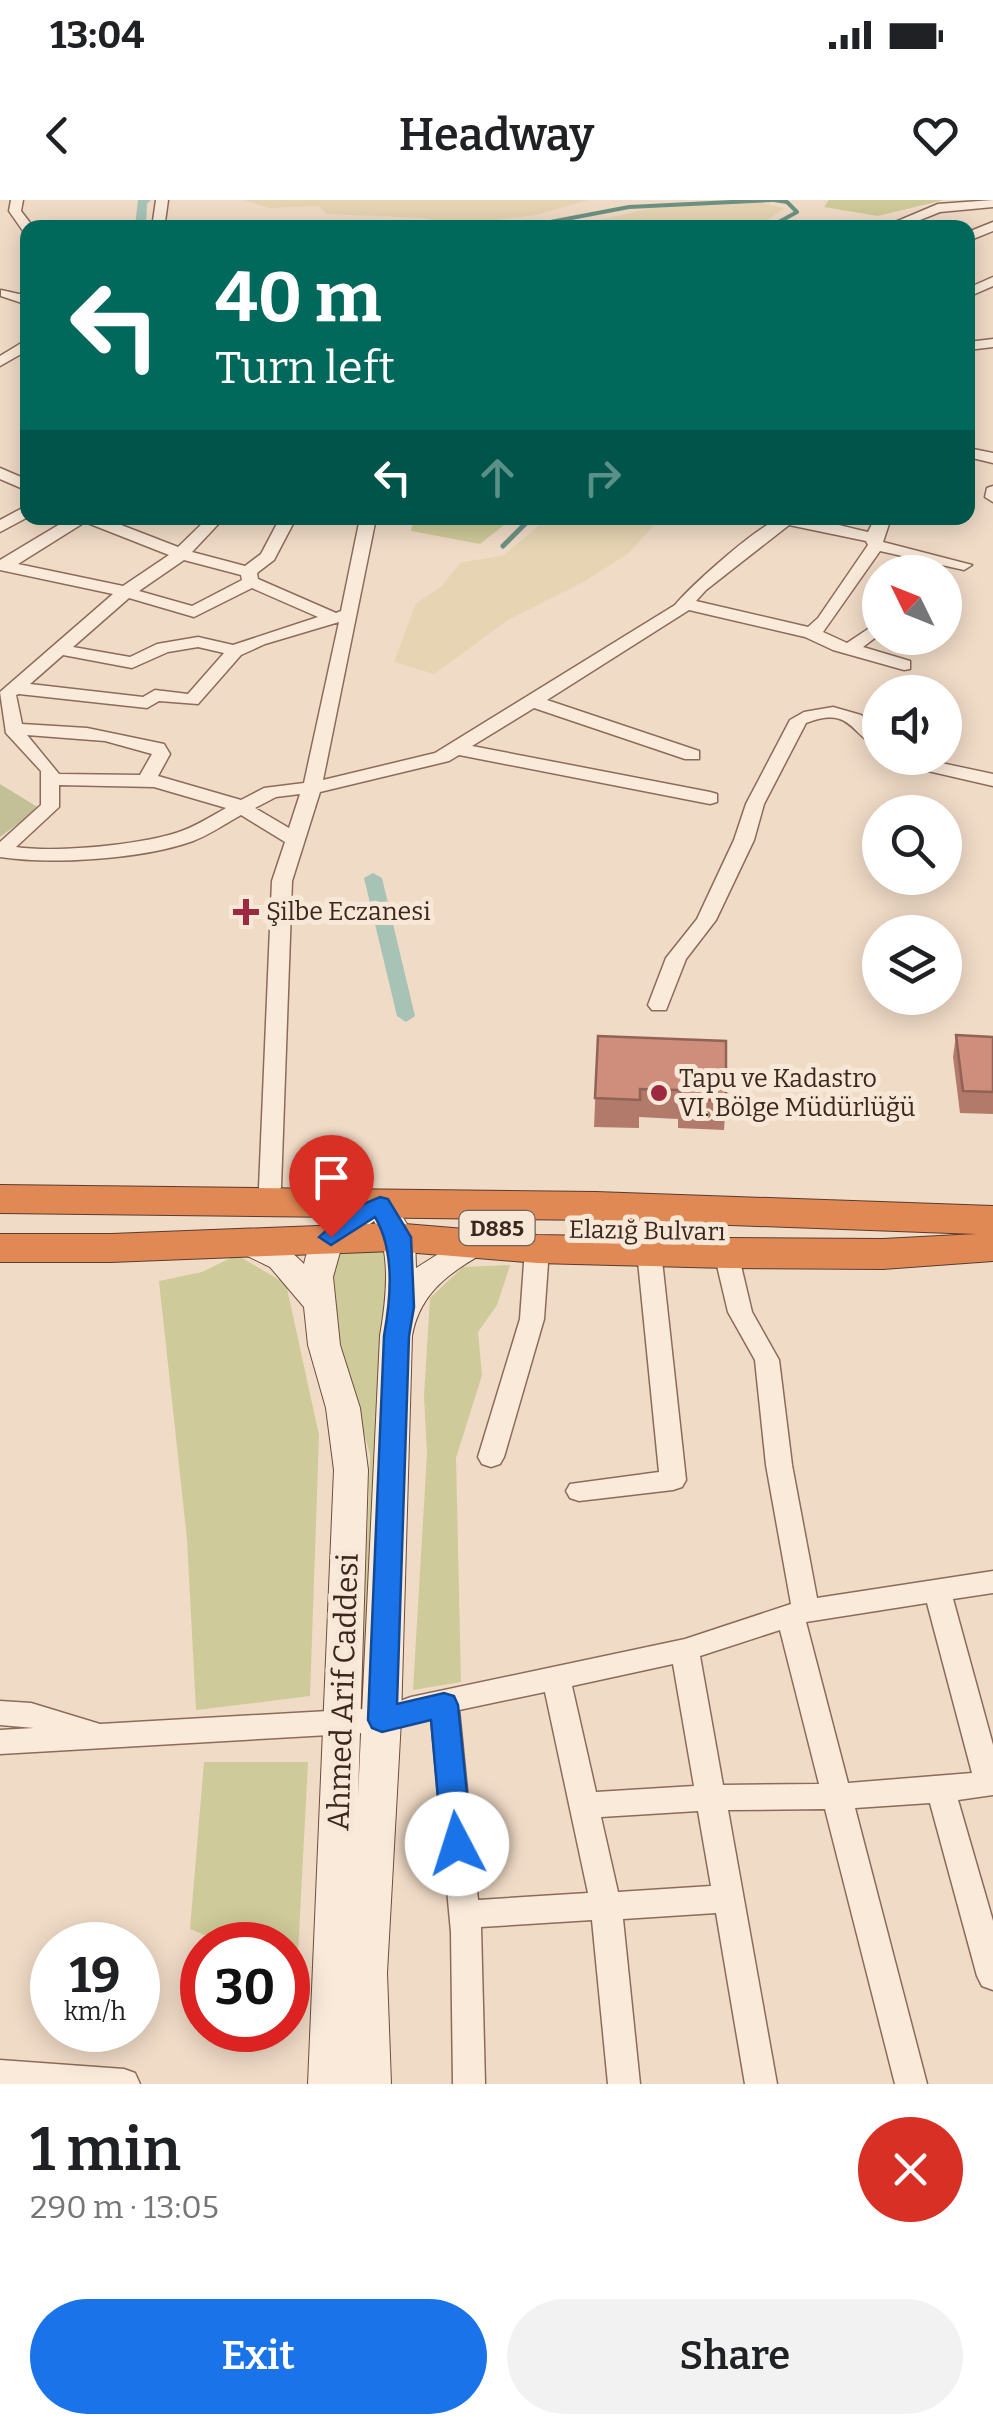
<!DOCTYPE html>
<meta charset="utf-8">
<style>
body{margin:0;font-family:Bitter,serif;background:#f2f2f2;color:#202124;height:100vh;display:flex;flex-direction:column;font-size:38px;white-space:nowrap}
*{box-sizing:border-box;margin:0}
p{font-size:32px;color:#757577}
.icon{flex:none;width:55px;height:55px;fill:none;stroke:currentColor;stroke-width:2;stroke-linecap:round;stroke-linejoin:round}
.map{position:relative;height:1884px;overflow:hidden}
.sheet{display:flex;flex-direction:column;background:#fff;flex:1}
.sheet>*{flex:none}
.top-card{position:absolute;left:20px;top:20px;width:955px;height:305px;border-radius:20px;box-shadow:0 5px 25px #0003;background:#00695c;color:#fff;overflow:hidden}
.needle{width:65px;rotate:313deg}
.tools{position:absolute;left:862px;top:355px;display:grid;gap:20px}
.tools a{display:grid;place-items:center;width:100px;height:100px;border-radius:50%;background:#fff;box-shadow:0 5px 25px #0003;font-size:50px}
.speed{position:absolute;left:30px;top:1722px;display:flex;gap:20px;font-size:50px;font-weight:700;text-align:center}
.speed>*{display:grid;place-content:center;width:130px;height:130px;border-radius:50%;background:#fff;box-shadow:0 5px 25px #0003;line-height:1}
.speed small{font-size:25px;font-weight:400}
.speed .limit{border:15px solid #d22;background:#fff;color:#111}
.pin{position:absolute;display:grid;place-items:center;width:85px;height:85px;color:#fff;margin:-102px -42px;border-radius:50% 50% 50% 0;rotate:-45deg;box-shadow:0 0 10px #0007}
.pin .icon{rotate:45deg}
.me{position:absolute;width:110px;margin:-55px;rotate:355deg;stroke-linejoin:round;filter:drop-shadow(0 0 8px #0008)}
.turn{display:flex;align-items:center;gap:35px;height:210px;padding:0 30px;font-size:45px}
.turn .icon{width:130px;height:130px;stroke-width:2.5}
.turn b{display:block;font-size:70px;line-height:85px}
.lanes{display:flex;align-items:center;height:95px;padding:0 30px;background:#0003;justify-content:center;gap:50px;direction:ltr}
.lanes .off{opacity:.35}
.round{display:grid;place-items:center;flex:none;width:105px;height:105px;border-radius:52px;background:#f2f2f2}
.headline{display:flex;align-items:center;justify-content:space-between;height:170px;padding:0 30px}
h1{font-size:60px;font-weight:600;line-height:75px}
.action{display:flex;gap:20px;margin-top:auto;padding:20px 30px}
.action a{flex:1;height:115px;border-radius:60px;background:#1a73e8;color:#fff;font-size:40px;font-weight:600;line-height:115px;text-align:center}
.action a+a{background:#f2f2f2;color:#202124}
.status{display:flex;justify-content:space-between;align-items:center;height:70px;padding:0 50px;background:#fff;direction:ltr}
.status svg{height:28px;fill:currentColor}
header{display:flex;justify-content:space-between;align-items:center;height:130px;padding:0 30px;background:#fff;font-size:45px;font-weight:600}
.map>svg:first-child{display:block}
.farmland{fill:#e6d4b3}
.green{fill:#ceca99}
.cemetery{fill:#c3c098}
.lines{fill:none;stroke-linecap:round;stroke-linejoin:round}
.stream-far1{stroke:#6d9282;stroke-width:4}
.stream{stroke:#6d9282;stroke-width:5}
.canal{fill:#a7c3b6;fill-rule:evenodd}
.street-casing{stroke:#8c6b5b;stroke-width:3}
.secondary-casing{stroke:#6e4d3e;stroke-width:2}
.highway-casing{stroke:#5a3b2f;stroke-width:2}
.street{fill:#faeada;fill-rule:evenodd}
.secondary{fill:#faeada;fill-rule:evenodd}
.highway{fill:#e08955;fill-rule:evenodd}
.wall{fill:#b27a6a}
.building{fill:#cf8e7b;stroke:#916356;stroke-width:2.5}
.route{fill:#1a73e8;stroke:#114b97;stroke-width:2.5}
.poi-dot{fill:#9d2940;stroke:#f7e7d6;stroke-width:4}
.labels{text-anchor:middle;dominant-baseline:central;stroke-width:10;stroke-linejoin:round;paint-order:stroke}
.shield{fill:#f7e7d6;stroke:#736156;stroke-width:2.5}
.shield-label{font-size:22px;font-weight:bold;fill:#3b271f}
.poi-label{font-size:25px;fill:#3b271f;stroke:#f7e7d6;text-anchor:start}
.street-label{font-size:25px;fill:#3b271f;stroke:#f7e7d6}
.near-street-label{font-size:30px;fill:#3b271f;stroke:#f7e7d6}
</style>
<div class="status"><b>13:04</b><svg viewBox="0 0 49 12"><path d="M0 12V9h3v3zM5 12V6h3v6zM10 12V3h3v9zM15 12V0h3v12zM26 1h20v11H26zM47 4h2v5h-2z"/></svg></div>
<header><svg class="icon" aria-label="back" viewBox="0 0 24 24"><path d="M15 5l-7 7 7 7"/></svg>Headway<svg class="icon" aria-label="heart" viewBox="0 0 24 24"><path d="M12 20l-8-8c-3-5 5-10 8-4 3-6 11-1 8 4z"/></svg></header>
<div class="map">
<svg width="993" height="1884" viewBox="0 0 993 1884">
<rect width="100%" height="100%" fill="#f0dbc6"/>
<g class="farmland">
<path d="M 244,0 L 588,0 L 536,15 L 456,25 L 423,18 L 327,14 L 318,6 L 269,8 Z"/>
<path d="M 762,3 L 784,8 L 759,27 L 569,27 L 653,8 Z"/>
<path d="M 548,318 L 660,318 L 629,353 L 585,381 L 508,420 L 434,474 L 394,462 L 416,403 L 441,387 L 460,363 L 504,355 Z"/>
</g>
<g class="green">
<path d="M 829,0 L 944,0 L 878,16 L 824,7 Z"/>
<path d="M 414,318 L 513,318 L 480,344 L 411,331 Z"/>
<path d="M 335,1050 L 388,1050 L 372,1499 L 362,1497 L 370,1255 L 326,1088 Z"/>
<path d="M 237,1055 L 286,1084 L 319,1235 L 310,1496 L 196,1510 L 187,1339 L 159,1081 L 202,1072 Z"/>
<path d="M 510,1065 L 497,1105 L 478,1132 L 482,1175 L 456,1258 L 461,1482 L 413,1490 L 427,1254 L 424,1196 L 430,1098 L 463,1067 Z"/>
<path d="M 204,1562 L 308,1562 L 297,1773 L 288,1769 L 288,1745 L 229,1745 L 190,1729 Z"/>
</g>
<path class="cemetery" d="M 0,584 L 39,608 L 0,637 Z"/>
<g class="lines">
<g class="stream-far1">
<path d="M 519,28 L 629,7 L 772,0"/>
<path d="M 768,28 L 797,12 L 787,2 L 774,0"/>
</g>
<path class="stream" d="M 503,346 L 531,318"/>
<g class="canal">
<path d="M 138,0 L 151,0 L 147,4 L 146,28 L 135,26 Z"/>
<path d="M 373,673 L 382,678 L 415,816 L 406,822 L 397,816 L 364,678 Z"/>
</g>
<defs>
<g id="street">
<path d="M 11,0 L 23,0 L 21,11 L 34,28 L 23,31 L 9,11 Z"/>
<path d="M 156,0 L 168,0 L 165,22 L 161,28 L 147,28 L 153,21 Z"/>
<path d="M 993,0 L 993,7 L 940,12 L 900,28 L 881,28 L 938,4 Z"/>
<path d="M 993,22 L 993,31 L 968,41 L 968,32 Z"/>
<path d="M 993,77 L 993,86 L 968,97 L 968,88 Z"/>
<path d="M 1,90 L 28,96 L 28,105 L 1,96 Z"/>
<path d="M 28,139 L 28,150 L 0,166 L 0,156 Z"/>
<path d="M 993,139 L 993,147 L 968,150 L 968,142 Z"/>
<path d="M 968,248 L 993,253 L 993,263 L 968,257 Z"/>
<path d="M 0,268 L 28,280 L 28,291 L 0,279 Z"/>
<path d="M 993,286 L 993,302 L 985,297 L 987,288 Z"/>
<path d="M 28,305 L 28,317 L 0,332 L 0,320 Z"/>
<path d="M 70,318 L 103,318 L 178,347 L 208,318 L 224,318 L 192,352 L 245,366 L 261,354 L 280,318 L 296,318 L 274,360 L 257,373 L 258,379 L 336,413 L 341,411 L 360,318 L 376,318 L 323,580 L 435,553 L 675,405 C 690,387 763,320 783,318 C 809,314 842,327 868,332 L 875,318 L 891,318 L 883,342 L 972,365 L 964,370 L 880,351 L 823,432 L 847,443 L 880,421 L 880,434 L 863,447 L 910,461 L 910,469 L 904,470 L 833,450 L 805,437 L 689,410 L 547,500 L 699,551 L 699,559 L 685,559 L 534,508 L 472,546 L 710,592 L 717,594 L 717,602 L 710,604 L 459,555 L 449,561 L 320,592 L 292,681 L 281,988 L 270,996 L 259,988 L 272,681 L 285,642 L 241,615 C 225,624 209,635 193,641 C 143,659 52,665 0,657 L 0,642 L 41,605 L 41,571 L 6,533 L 0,492 L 113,394 L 0,370 L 0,360 ZM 85,322 L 169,355 L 123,386 L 18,364 ZM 789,325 L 866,341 L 868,345 L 818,418 L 808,427 L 696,401 L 706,390 ZM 184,360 L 241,375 L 242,380 L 192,406 L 139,391 ZM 252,388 L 318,417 L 233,445 L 198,437 L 157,444 L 130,457 L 73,447 L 129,398 L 194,417 ZM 339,422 L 304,583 L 264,588 L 241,600 L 158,576 L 170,554 L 164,544 L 87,528 L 22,524 L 16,495 L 19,494 L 147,508 L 159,501 L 198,504 L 241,455 L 265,444 ZM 198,447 L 224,453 L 188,494 L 155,490 L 143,497 L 30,484 L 63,455 L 132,468 L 168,452 ZM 27,535 L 105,541 L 152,554 L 140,575 L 59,574 ZM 59,585 L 154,587 L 226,608 C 210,617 193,628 176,633 C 137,645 56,653 16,647 L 59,607 ZM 300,594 L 289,628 L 255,608 L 276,597 Z"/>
<path d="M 833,507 L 861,515 L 880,530 L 880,548 C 850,536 853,505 806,523 L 764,604 L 754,640 L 716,720 L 686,759 L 666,810 L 652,810 L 648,805 L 666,758 L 697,719 L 734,640 L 746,604 L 790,520 L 804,512 Z"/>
<path d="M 887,558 L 918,558 L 993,574 L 993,586 L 889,562 Z"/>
<path d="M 537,1041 L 549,1049 L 544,1119 L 504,1257 L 500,1264 L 491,1267 L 482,1264 L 478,1257 L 520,1119 L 525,1049 Z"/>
<path d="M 649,1043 L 661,1051 L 686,1280 L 682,1287 L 673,1290 L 579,1301 L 570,1298 L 566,1291 L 570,1284 L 659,1272 L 637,1051 Z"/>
<path d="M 726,1045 L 738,1053 L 752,1112 L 779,1160 L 792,1265 L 817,1398 L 993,1371 L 993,1393 L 953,1399 L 993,1545 L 993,1595 L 958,1600 L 993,1721 L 993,1790 L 982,1786 L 977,1776 L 930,1603 L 855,1608 L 927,1884 L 895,1884 L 825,1609 L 728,1610 L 777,1884 L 745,1884 L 716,1713 L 623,1719 L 640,1884 L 608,1884 L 592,1720 L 481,1727 L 485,1884 L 453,1884 L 451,1732 L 431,1516 L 382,1532 L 0,1554 L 0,1530 L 34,1528 L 0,1525 L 0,1501 L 31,1503 L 100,1524 L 381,1508 L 411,1497 L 685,1439 L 791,1404 L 766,1265 L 755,1160 L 728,1112 L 714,1053 ZM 927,1403 L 972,1573 L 848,1583 L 806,1422 ZM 780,1430 L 819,1584 L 723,1585 L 700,1456 ZM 673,1464 L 694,1586 L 596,1592 L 572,1486 ZM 545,1492 L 588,1693 L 478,1700 L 459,1510 ZM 698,1611 L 711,1686 L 618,1692 L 601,1617 Z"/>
<path d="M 0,1860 L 124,1869 L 135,1873 L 140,1884 L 0,1884 Z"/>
</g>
<path id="secondary" d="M 380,995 L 391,998 L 415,1037 L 416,1068 L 492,1020 L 503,1017 L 514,1020 L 519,1028 L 514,1036 C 469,1063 422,1080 412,1136 L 401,1520 L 387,1773 L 391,1884 L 308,1884 L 334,1270 L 326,1208 L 308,1145 L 304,1107 L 270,1067 L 235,1050 L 230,1042 L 235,1034 C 259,1028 288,1047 304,1064 C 311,1028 346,1004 380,995 ZM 374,1021 C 392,1052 386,1101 380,1136 L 358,1597 L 368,1270 L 360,1208 L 340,1145 L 333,1077 L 342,1045 Z"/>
<path id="highway" d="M 0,985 L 596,992 L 993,1006 L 993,1061 L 883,1069 L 726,1068 L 537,1063 L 393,1051 L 111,1062 L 0,1062 L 0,1034 L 111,1034 L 393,1023 L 537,1035 L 726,1038 L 883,1039 L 977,1034 L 596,1020 L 0,1013 Z"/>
</defs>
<use href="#street" class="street-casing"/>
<use href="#secondary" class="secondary-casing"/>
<use href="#highway" class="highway-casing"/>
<use href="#street" class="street"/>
<use href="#secondary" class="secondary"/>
<use href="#highway" class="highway"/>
</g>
<g class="wall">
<path d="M 956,835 L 993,837 L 993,914 L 960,913 L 953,857 Z"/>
<path d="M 598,836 L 726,901 L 724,930 L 678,928 L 678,919 L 639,917 L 639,928 L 594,927 Z"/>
</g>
<g class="building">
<path d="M 956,835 L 993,837 L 993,892 L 963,891 Z"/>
<path d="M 598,836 L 726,841 L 726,901 L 680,899 L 680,890 L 640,889 L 640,900 L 595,898 Z"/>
</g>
<path class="route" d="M 380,997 L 388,999 L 411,1037 L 414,1107 L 409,1136 L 397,1504 L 444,1493 L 454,1496 L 458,1505 L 472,1644 L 468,1654 L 457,1658 L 447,1654 L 442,1644 L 431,1520 L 382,1532 L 372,1528 L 368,1520 L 384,1136 C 391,1097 395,1051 375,1017 L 331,1045 L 319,1037 L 349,1010 Z"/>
<g class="poi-dot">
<path d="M241 697h10v10h10v10h-10v10h-10v-10h-10v-10h10z"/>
<circle cx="659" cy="893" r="10"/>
</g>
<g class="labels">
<rect class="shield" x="459.5" y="1011" width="75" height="34" rx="8"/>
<g class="shield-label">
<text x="497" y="1028">D885</text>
</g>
<g class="poi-label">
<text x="266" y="712">Şilbe Eczanesi</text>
<text x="679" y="879">Tapu ve Kadastro<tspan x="679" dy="29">VI. Bölge Müdürlüğü</tspan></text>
</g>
<g class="street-label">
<text transform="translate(647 1031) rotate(1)">Elazığ Bulvarı</text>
</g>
<g class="near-street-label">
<text transform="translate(343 1492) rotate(-88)">Ahmed Arif Caddesi</text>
</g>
</g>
</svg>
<div class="tools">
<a><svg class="needle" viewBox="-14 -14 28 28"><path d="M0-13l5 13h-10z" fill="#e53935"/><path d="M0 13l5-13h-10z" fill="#757577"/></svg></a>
<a><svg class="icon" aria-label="sound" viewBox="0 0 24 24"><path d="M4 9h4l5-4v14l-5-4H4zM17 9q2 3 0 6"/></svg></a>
<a><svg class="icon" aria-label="search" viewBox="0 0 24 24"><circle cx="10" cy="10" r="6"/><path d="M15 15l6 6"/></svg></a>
<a><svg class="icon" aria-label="layers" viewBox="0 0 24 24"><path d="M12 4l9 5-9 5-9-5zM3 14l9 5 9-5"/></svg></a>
</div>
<div class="speed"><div>19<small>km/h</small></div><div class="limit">30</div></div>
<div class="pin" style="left:331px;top:1037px;background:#d93025"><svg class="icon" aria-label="arrive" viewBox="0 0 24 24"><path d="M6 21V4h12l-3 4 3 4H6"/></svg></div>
<svg class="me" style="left:457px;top:1644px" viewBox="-20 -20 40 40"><circle r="19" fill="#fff"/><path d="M0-13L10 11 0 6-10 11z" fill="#1a73e8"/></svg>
<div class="top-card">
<div class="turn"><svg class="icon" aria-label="left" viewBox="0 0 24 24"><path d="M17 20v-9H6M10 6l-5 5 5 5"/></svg><div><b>40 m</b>Turn left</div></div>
<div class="lanes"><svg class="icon" aria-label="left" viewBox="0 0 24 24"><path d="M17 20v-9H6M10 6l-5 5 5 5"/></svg><svg class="icon off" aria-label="ahead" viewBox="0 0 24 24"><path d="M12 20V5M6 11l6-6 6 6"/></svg><svg class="icon off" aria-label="right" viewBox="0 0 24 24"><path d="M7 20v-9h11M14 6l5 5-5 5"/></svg></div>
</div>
</div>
<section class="sheet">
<div class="headline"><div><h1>1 min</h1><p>290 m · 13:05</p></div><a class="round" style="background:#d93025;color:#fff"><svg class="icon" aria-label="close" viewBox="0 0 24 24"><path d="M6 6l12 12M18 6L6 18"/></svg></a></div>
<div class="action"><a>Exit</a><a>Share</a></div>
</section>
